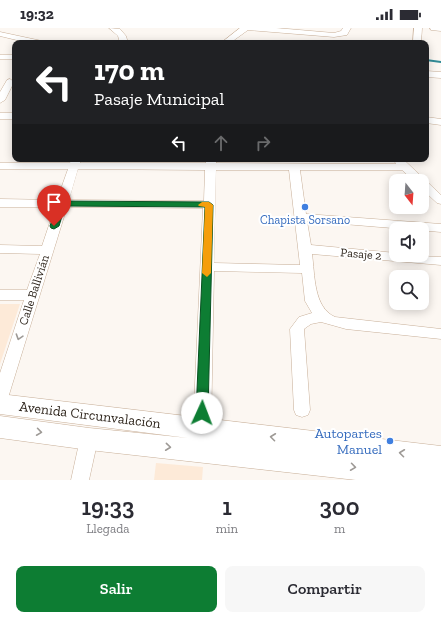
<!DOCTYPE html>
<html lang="es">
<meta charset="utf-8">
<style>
body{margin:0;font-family:"Zilla Slab",serif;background:#f7f7f7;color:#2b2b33;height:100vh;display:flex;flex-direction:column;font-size:15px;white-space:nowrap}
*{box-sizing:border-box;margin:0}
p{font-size:13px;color:#7c7c81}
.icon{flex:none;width:22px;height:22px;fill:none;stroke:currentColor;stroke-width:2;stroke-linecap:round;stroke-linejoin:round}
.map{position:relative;height:452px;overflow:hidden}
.sheet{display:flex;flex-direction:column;background:#fff;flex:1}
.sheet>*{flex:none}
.top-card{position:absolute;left:12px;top:12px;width:417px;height:122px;border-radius:8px;box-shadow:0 2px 10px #0003;background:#202124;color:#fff;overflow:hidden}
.needle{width:26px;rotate:163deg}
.buttons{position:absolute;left:389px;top:146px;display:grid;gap:8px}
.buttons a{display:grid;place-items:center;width:40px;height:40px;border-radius:8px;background:#fff;box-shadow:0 2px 10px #0003;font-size:20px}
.pin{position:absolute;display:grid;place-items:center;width:34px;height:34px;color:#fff;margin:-41px -17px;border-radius:50% 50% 50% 0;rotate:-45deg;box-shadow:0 0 4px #0007}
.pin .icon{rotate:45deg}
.me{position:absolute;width:44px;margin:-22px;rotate:2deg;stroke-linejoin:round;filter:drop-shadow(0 0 3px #0008)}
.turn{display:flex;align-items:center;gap:14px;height:84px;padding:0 16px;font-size:18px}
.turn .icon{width:52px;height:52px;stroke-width:2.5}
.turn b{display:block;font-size:28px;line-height:34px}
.lanes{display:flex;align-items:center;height:38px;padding:0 16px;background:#0003;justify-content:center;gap:20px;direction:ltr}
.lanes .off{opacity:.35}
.eta{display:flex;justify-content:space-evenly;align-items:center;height:68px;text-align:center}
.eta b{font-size:24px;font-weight:600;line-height:28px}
.action{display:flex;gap:8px;margin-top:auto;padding:8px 16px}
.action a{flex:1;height:46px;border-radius:8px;background:#0d7d33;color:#fff;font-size:16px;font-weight:600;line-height:46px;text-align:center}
.action a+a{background:#f7f7f7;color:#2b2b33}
.status{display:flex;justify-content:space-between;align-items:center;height:28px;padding:0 20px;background:#fff;direction:ltr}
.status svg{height:11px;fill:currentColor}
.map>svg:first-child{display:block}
.built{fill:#fdead8}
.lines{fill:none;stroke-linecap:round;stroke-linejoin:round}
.stream{stroke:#328c97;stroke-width:2}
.minor-casing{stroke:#c8af98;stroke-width:1}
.highway-casing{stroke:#c8af98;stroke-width:1}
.minor{fill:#fff;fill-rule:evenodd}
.highway{fill:#fff;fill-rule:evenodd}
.oneway{stroke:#9e9a96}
.route{fill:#0d7d33;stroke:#085121}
.slow{fill:#f59e0b}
.shop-dot{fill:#3f7fe0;stroke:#fff;stroke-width:1.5}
.labels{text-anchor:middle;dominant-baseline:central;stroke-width:4;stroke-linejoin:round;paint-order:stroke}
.shop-label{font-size:12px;fill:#366cbe;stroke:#fff}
.street-label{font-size:12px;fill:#281f16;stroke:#fff}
.near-street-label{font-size:14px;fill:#281f16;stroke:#fff}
.near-shop-label{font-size:14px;fill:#366cbe;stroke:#fff;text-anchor:end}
</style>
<div class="status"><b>19:32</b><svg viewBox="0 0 49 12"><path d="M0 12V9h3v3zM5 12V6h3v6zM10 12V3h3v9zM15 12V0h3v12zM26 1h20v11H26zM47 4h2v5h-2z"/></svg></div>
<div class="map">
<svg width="441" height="452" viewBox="0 0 441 452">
<rect width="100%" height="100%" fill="#fcf7f2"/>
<g class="built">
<path d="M 0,276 L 20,276 L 0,336 Z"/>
<path d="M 156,435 L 203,439 L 202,452 L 154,452 Z"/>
</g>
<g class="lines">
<path class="stream" d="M 426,32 L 441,34"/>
<defs>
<g id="minor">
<path d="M 109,0 L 120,1 L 126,8 L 128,15 L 120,15 L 118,8 Z"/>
<path d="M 240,0 L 276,0 L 334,5 L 341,3 L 343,0 L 351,0 L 347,7 L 334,9 L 248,2 L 230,15 L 221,15 Z"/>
<path d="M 414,0 L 422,0 L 421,15 L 413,15 Z"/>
<path d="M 430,0 L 441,0 L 441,3 L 431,2 Z"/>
<path d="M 0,4 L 42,13 L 43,15 L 29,15 L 0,8 Z"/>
<rect x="0" y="27" width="15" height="4"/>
<path d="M 426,43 L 441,44 L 441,50 L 426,49 Z"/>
<path d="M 10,51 L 14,54 L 5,72 L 0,75 L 0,64 L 7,52 Z"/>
<rect x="0" y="85" width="15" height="6"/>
<path d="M 426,89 L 441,91 L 441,97 L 426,95 Z"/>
<path d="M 71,131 L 81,131 L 80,135 L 206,135 L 206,131 L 216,131 L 216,135 L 396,136 L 395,134 L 396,132 L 404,132 L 441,167 L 441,176 L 437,175 L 422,161 L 422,153 L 414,153 L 402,142 L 300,142 L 306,186 L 441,196 L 441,204 L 307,193 L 311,217 L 396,225 L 396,227 L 441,229 L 441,237 L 312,226 C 315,246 313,279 335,289 L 441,301 L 441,311 L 346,301 L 321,294 L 311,296 L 304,301 L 310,382 L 308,387 L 302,389 L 296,387 L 294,382 L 290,301 L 299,289 L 312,285 L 305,273 L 302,245 L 214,243 L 211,400 L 208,405 L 202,407 L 196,405 L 193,400 L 203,180 L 67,179 L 8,370 L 6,375 L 0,377 L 0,345 L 24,272 L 0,272 L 0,262 L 27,262 L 40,226 L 0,225 L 0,217 L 42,218 L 55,179 L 0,179 L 0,171 L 57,172 L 68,141 L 0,141 L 0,135 L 70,135 ZM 78,141 L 205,142 L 204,173 L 69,172 ZM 216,142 L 289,142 L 300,237 L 214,235 Z"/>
<path d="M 89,403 L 95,406 L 98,411 L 89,452 L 71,452 L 80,411 L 83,406 Z"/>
</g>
<path id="highway" d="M 0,366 L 441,418 L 441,452 L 356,452 L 89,422 L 0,410 L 0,388 L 89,400 L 188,410 L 0,386 Z"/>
</defs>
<use href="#minor" class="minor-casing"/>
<use href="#highway" class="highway-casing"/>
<use href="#minor" class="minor"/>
<use href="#highway" class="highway"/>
</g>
<defs><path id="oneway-chevron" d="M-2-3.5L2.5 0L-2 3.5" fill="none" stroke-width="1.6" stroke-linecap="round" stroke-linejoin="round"/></defs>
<g class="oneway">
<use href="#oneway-chevron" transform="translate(19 309) rotate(108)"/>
<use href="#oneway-chevron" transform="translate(39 404) rotate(8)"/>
<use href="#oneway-chevron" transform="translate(273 409) rotate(-173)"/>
<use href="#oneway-chevron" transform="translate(168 419) rotate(6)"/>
<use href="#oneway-chevron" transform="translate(402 425) rotate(-173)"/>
<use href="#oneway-chevron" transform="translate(353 439) rotate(8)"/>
</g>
<path class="route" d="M 62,173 L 209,174 L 213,177 L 208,385 L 207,389 L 202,390 L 198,389 L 196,385 L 205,179 L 65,178 L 59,198 L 54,201 L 51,200 L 50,198 L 58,175 Z"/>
<path class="slow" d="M 209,174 L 213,177 L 211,245 L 207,249 L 202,245 L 205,179 L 199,178 L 198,177 L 202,174 Z"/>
<g class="shop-dot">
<circle cx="305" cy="179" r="4"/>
<circle cx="390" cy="413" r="4"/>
</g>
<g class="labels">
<g class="shop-label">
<text x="305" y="192">Chapista Sorsano</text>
</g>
<g class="street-label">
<text transform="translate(361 226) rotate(5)">Pasaje 2</text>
<text transform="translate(34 262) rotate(-72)">Calle Ballivián</text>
</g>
<g class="near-street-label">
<text transform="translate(90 387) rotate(7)">Avenida Circunvalación</text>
</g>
<g class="near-shop-label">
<text x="382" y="405">Autopartes<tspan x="382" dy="16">Manuel</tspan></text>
</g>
</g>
</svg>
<div class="buttons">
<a><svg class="needle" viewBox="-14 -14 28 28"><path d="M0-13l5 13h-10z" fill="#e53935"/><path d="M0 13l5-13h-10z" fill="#7c7c81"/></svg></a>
<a><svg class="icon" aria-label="sound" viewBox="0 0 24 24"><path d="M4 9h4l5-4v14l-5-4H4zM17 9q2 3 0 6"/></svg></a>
<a><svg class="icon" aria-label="search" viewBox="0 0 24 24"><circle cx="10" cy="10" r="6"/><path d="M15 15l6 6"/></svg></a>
</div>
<div class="pin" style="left:54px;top:198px;background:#d93025"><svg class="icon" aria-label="arrive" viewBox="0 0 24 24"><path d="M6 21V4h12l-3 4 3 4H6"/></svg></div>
<svg class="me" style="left:202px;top:385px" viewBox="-20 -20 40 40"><circle r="19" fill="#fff"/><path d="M0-13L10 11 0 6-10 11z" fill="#0d7d33"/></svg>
<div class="top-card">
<div class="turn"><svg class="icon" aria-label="left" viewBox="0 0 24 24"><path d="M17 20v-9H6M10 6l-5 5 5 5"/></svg><div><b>170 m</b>Pasaje Municipal</div></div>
<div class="lanes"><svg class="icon" aria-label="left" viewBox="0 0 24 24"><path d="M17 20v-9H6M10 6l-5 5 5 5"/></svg><svg class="icon off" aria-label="ahead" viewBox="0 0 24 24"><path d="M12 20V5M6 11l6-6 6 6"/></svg><svg class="icon off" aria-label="right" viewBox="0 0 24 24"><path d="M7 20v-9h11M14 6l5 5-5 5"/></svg></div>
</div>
</div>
<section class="sheet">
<div class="eta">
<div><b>19:33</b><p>Llegada</p></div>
<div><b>1</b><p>min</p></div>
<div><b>300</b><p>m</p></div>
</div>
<div class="action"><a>Salir</a><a>Compartir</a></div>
</section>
